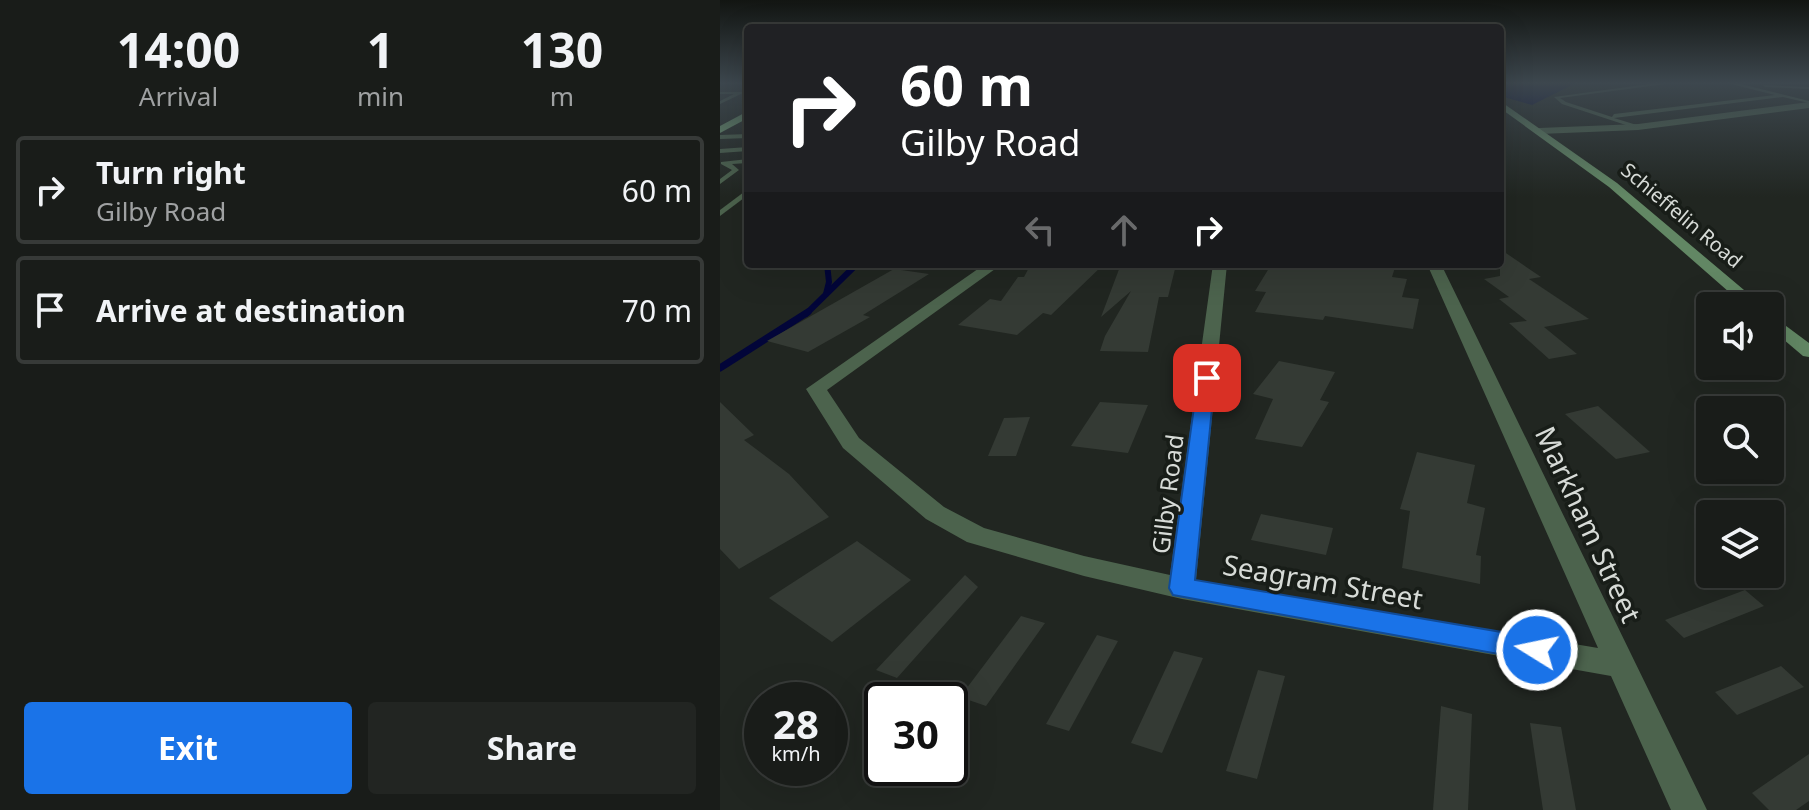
<!DOCTYPE html>
<style>
body{margin:0;font-family:"Noto Sans",sans-serif;background:#222522;color:#f1f3f6;height:100vh;display:flex;flex-direction:column;font-size:30px;white-space:nowrap}
*{box-sizing:border-box;margin:0}
p{font-size:26px;color:#9fa1a2}
.icon{flex:none;width:44px;height:44px;fill:none;stroke:currentColor;stroke-width:2;stroke-linecap:round;stroke-linejoin:round}
.map{position:relative;flex:1;overflow:hidden}
.details{display:flex;flex-direction:column;background:#191c19;width:720px}
.details>*{flex:none}
.guide{position:absolute;left:24px;top:24px;width:760px;height:244px;border-radius:8px;box-shadow:0 8px 32px #0002,0 0 0 2px #373a38;background:#202124;color:#fff;overflow:hidden}
.tools{position:absolute;left:976px;top:292px;display:grid;gap:16px}
.tools a{display:grid;place-items:center;width:88px;height:88px;border-radius:8px;background:#191c19;box-shadow:0 8px 32px #0002,0 0 0 2px #373a38;font-size:40px}
.speed{position:absolute;left:24px;top:682px;display:flex;gap:16px;font-size:40px;font-weight:700;text-align:center}
.speed>*{display:grid;place-content:center;width:104px;height:104px;border-radius:50%;background:#191c19;box-shadow:0 8px 32px #0002,0 0 0 2px #373a38;line-height:1}
.speed small{font-size:20px;font-weight:400}
.speed .limit{border:4px solid #111;border-radius:12px;background:#fff;color:#111}
.pin{position:absolute;display:grid;place-items:center;width:68px;height:68px;color:#fff;margin:-34px;border-radius:16px;box-shadow:0 4px 12px #0006}
.me{position:absolute;width:88px;margin:-44px;rotate:280deg;stroke-linejoin:round;filter:drop-shadow(0 0 6px #0008)}
.turn{display:flex;align-items:center;gap:28px;height:168px;padding:0 24px;font-size:36px}
.turn .icon{width:104px;height:104px;stroke-width:2.5}
.turn b{display:block;font-size:56px;line-height:68px}
.lanes{display:flex;align-items:center;height:76px;padding:0 24px;background:#0003;justify-content:center;gap:40px;direction:ltr}
.lanes .off{opacity:.35}
.eta{display:flex;justify-content:space-evenly;align-items:center;height:136px;text-align:center}
.eta b{font-size:48px;font-weight:700;line-height:56px}
.button{display:flex;gap:16px;margin-top:auto;padding:16px 24px}
.button a{flex:1;height:92px;border-radius:8px;background:#1a73e8;color:#fff;font-size:32px;font-weight:700;line-height:92px;text-align:center}
.button a+a{background:#222522;color:#f1f3f6}
ul{padding:0;list-style:none}
li{display:flex;align-items:center;gap:24px;height:108px;margin:0 16px 12px;padding:0 8px;border:4px solid #373a38;border-radius:8px}
li div{flex:1}
li b{display:block;font-size:30px}
li em{font-style:normal}
main{display:flex;flex:1;min-height:0}
.map>svg:first-child{display:block}
.water{fill:#020539}
.lines{fill:none;stroke-linecap:round;stroke-linejoin:round}
.stream-far1{stroke:#020539;stroke-width:6}
.stream{stroke:#020539;stroke-width:7}
.building{fill:#343a34}
.lane{fill:#4c634d;fill-rule:evenodd}
.street{fill:#4c634d;fill-rule:evenodd}
.secondary{fill:#628764;fill-rule:evenodd}
.primary{fill:#72a274;fill-rule:evenodd}
.route{fill:#1a73e8;stroke:#114b97;stroke-width:2}
.labels{text-anchor:middle;dominant-baseline:central;stroke-width:7;stroke-linejoin:round;paint-order:stroke}
.far-street-label{font-size:20px;fill:#d7dbd7;stroke:#181d18}
.street-label{font-size:24px;fill:#d7dbd7;stroke:#181d18}
.near-street-label{font-size:28px;fill:#d7dbd7;stroke:#181d18}
</style>
<main>
<section class="details">
<div class="eta">
<div><b>14:00</b><p>Arrival</p></div>
<div><b>1</b><p>min</p></div>
<div><b>130</b><p>m</p></div>
</div>
<ul>
<li><svg class="icon" aria-label="right" viewBox="0 0 24 24"><path d="M7 20v-9h11M14 6l5 5-5 5"/></svg><div><b>Turn right</b><p>Gilby Road</p></div><em>60 m</em></li>
<li><svg class="icon" aria-label="arrive" viewBox="0 0 24 24"><path d="M6 21V4h12l-3 4 3 4H6"/></svg><div><b>Arrive at destination</b></div><em>70 m</em></li>
</ul>
<div class="button"><a>Exit</a><a>Share</a></div>
</section>
<div class="map">
<svg width="1089" height="810" viewBox="0 0 1089 810">
<rect width="100%" height="100%" fill="#212621"/>
<path class="water" d="M 780,83 L 856,83 L 812,105 L 787,98 L 780,92 Z"/>
<g class="lines">
<g class="stream-far1">
<path d="M 106,294 L 109,282 L 107,264"/>
<path d="M 86,314 L 137,264"/>
</g>
<path class="stream" d="M 0,368 L 88,312"/>
</g>
<g class="building">
<path d="M 780,249 L 821,277 L 809,279 L 869,319 L 824,327 L 857,354 L 829,359 L 789,323 L 807,321 L 779,299 L 789,297 L 764,279 L 780,276 Z"/>
<path d="M 311,264 L 384,264 L 331,315 L 323,313 L 297,335 L 238,325 L 270,299 L 281,301 L 298,277 L 304,277 Z"/>
<path d="M 401,264 L 441,264 L 436,269 L 455,269 L 448,297 L 439,297 L 428,352 L 380,351 L 385,336 L 411,291 L 381,317 Z"/>
<path d="M 590,264 L 676,264 L 672,277 L 687,279 L 682,297 L 699,299 L 693,329 L 605,316 L 603,320 L 535,312 L 546,292 L 535,291 L 551,265 L 589,270 Z"/>
<path d="M 174,269 L 209,274 L 143,315 L 150,317 L 88,352 L 47,341 Z"/>
<path d="M 559,361 L 615,372 L 600,400 L 609,402 L 582,447 L 535,439 L 553,399 L 533,394 Z"/>
<path d="M 0,402 L 34,435 L 24,440 L 69,474 L 109,517 L 19,569 L 0,549 Z"/>
<path d="M 380,402 L 428,405 L 408,453 L 351,446 Z"/>
<path d="M 878,406 L 930,452 L 896,459 L 845,414 Z"/>
<path d="M 310,417 L 296,456 L 268,456 L 284,418 Z"/>
<path d="M 697,452 L 755,465 L 747,503 L 765,508 L 756,555 L 761,556 L 760,584 L 682,568 L 690,511 L 680,509 Z"/>
<path d="M 541,514 L 613,528 L 606,555 L 531,540 Z"/>
<path d="M 137,541 L 191,580 L 112,642 L 49,598 Z"/>
<path d="M 245,575 L 258,587 L 177,678 L 156,670 Z"/>
<path d="M 1025,590 L 1044,606 L 964,638 L 945,620 Z"/>
<path d="M 301,616 L 325,623 L 266,706 L 240,697 Z"/>
<path d="M 377,635 L 398,641 L 349,731 L 326,724 Z"/>
<path d="M 454,651 L 483,658 L 442,753 L 411,743 Z"/>
<path d="M 1061,666 L 1084,687 L 1017,715 L 995,692 Z"/>
<path d="M 538,670 L 565,676 L 537,779 L 506,771 Z"/>
<path d="M 721,706 L 752,714 L 748,810 L 713,810 Z"/>
<path d="M 810,723 L 841,727 L 856,810 L 823,810 Z"/>
<path d="M 1089,754 L 1089,801 L 1076,810 L 1049,810 L 1032,793 Z"/>
</g>
<g class="lines">
<g class="lane">
<path d="M 936,83 L 953,83 L 840,98 L 846,102 L 892,117 L 894,114 L 1055,95 L 1007,83 L 1017,83 L 1089,101 L 1089,103 L 1063,97 L 894,118 L 920,126 L 918,129 L 842,104 L 834,97 Z"/>
<path d="M 1043,85 L 1089,87 L 1089,89 L 1045,87 Z"/>
<path d="M 0,92 L 21,92 L 23,93 L 0,104 L 0,101 L 14,94 L 0,94 Z"/>
<path d="M 28,134 L 28,138 L 0,139 L 0,135 Z"/>
<path d="M 28,147 L 28,151 L 0,153 L 0,149 Z"/>
<path d="M 28,159 L 28,163 L 12,164 L 19,170 L 0,184 L 0,179 L 12,170 L 1,164 L 1,162 Z"/>
<path d="M 28,189 L 28,195 L 0,216 L 0,210 Z"/>
</g>
<g class="street">
<path d="M 1089,102 L 1089,108 L 918,130 L 819,134 L 814,131 L 819,128 L 918,124 Z"/>
<path d="M 265,264 L 282,264 L 107,390 L 139,438 L 224,507 L 264,528 L 364,556 L 450,575 L 493,264 L 507,264 L 476,580 L 878,648 L 707,264 L 721,264 L 987,810 L 951,810 L 891,676 L 462,599 L 364,576 L 247,542 L 206,519 L 123,448 L 86,389 Z"/>
</g>
<g class="secondary">
<path d="M 780,101 L 897,183 L 1043,306 L 1025,306 L 889,187 L 780,108 Z"/>
<path d="M 1050,314 L 1089,343 L 1089,357 L 1083,356 L 1050,328 Z"/>
</g>
<path class="primary" d="M 28,111 L 28,118 L 0,133 L 0,126 Z"/>
</g>
<linearGradient id="sky" x2="0" y2="1"><stop stop-color="#121512"/><stop offset="0.42" stop-color="#3d474e"/><stop offset="1" stop-color="#3d474e" stop-opacity="0"/></linearGradient>
<rect width="1089" height="197" fill="url(#sky)"/>
<path class="route" d="M 487,373 L 495,378 L 475,580 L 817,638 L 827,641 L 831,650 L 827,658 L 817,661 L 453,595 L 449,588 L 478,378 Z"/>
<g class="labels">
<g class="far-street-label">
<text transform="translate(962 215) rotate(40)">Schieffelin Road</text>
</g>
<g class="street-label">
<text transform="translate(447 494) rotate(-83)">Gilby Road</text>
</g>
<g class="near-street-label">
<text transform="translate(869 524) rotate(65)">Markham Street</text>
<text transform="translate(603 581) rotate(10)">Seagram Street</text>
</g>
</g>
</svg>
<div class="tools">
<a><svg class="icon" aria-label="sound" viewBox="0 0 24 24"><path d="M4 9h4l5-4v14l-5-4H4zM17 9q2 3 0 6"/></svg></a>
<a><svg class="icon" aria-label="search" viewBox="0 0 24 24"><circle cx="10" cy="10" r="6"/><path d="M15 15l6 6"/></svg></a>
<a><svg class="icon" aria-label="layers" viewBox="0 0 24 24"><path d="M12 4l9 5-9 5-9-5zM3 14l9 5 9-5"/></svg></a>
</div>
<div class="speed"><div>28<small>km/h</small></div><div class="limit">30</div></div>
<div class="pin" style="left:487px;top:378px;background:#d93025"><svg class="icon" aria-label="arrive" viewBox="0 0 24 24"><path d="M6 21V4h12l-3 4 3 4H6"/></svg></div>
<svg class="me" style="left:817px;top:650px" viewBox="-20 -20 40 40"><circle r="17" fill="#1a73e8" stroke="#fff" stroke-width="3"/><path d="M0-11L8 9 0 5-8 9z" fill="#fff"/></svg>
<div class="guide">
<div class="turn"><svg class="icon" aria-label="right" viewBox="0 0 24 24"><path d="M7 20v-9h11M14 6l5 5-5 5"/></svg><div><b>60 m</b>Gilby Road</div></div>
<div class="lanes"><svg class="icon off" aria-label="left" viewBox="0 0 24 24"><path d="M17 20v-9H6M10 6l-5 5 5 5"/></svg><svg class="icon off" aria-label="ahead" viewBox="0 0 24 24"><path d="M12 20V5M6 11l6-6 6 6"/></svg><svg class="icon" aria-label="right" viewBox="0 0 24 24"><path d="M7 20v-9h11M14 6l5 5-5 5"/></svg></div>
</div>
</div>
</main>
